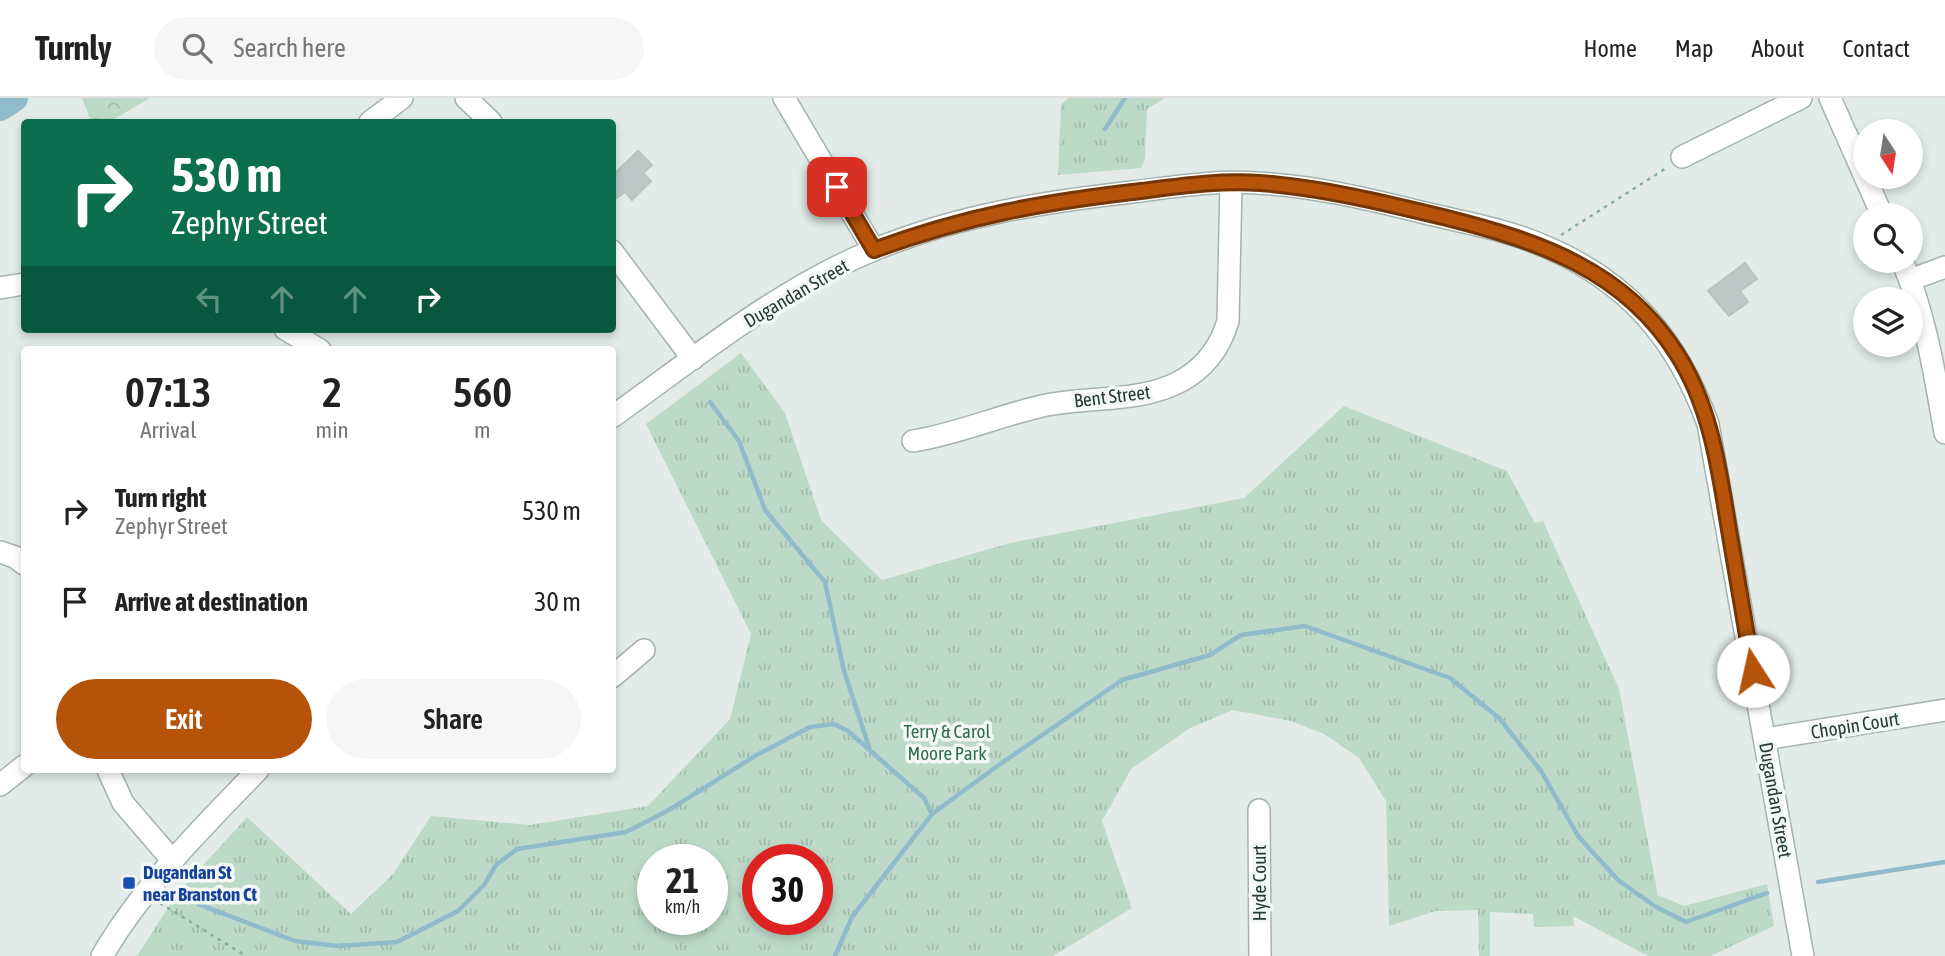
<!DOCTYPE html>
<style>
body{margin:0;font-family:"Asap Condensed",sans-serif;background:#f6f6f6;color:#222;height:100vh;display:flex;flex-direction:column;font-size:26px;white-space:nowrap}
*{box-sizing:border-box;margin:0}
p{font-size:23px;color:#767676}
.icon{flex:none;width:38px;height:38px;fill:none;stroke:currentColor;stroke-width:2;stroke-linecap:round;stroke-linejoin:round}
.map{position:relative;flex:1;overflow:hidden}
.side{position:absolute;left:21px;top:248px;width:595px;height:427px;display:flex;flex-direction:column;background:#fff;border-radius:7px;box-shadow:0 4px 10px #0003}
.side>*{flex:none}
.guide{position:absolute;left:21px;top:21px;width:595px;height:214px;border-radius:7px;box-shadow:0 4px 10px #0003;background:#0b6e4f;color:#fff;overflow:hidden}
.needle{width:46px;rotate:168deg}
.fabs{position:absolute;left:1853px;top:21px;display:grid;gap:14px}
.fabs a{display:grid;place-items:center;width:70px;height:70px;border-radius:50%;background:#fff;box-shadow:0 4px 10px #0003;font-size:35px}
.speed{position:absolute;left:637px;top:746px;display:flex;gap:14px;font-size:35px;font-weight:700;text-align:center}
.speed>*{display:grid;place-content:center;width:91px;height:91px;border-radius:50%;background:#fff;box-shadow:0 4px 10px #0003;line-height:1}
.speed small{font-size:18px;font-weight:400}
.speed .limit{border:10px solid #d22;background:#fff;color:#111}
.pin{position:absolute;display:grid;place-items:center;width:60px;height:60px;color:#fff;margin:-30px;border-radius:14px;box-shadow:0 4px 10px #0006}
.me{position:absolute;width:77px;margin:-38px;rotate:350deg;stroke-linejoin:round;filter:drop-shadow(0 0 5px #0008)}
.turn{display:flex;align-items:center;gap:24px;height:147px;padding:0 35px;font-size:32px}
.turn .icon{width:91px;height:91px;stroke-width:2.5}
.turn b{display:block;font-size:49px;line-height:60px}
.lanes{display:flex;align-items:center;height:66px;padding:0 35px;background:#0003;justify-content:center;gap:35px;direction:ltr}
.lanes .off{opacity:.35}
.eta{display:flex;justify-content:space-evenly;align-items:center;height:119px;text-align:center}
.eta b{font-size:42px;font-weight:600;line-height:49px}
.primary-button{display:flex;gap:14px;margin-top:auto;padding:14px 35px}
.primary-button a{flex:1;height:80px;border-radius:42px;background:#b45309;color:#fff;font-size:28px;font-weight:600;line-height:80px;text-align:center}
.primary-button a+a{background:#f6f6f6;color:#222}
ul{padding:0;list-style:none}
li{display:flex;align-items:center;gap:21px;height:91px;padding:0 35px}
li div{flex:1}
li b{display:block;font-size:26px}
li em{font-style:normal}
header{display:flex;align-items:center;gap:42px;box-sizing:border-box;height:98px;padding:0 35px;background:#fff;border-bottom:2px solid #e0e0e0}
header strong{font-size:33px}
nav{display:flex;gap:38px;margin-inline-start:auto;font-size:24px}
.search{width:490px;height:63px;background:#f6f6f6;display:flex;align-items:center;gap:18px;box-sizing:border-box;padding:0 24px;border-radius:38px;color:#767676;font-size:26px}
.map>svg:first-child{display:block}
.forest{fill:url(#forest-crowns)}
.park{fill:url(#park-tufts);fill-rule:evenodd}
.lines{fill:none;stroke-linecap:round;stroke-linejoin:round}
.stream{stroke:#90bbcb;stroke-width:4.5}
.river{stroke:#90bbcb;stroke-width:28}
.building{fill:#bbc8c5;stroke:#b5c4c0;stroke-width:2}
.minor-casing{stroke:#a5b3af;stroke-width:24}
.path{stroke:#86aca4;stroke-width:2.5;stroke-dasharray:3.5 5;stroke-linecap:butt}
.minor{stroke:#fff;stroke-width:21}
.route-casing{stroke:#753606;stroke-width:18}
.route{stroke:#b45309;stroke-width:12}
.transit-dot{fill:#1a4fb4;stroke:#f3f8f6;stroke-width:2.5}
.labels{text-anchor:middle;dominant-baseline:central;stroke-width:7;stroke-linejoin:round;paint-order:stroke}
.street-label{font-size:19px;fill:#243b37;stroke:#f3f8f6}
.park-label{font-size:19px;fill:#326e50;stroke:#f3f8f6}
.transit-label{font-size:19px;font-weight:bold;fill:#164399;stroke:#f3f8f6;text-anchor:start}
</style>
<header>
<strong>Turnly</strong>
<div class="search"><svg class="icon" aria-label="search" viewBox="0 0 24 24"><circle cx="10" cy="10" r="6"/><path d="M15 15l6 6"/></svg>Search here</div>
<nav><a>Home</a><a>Map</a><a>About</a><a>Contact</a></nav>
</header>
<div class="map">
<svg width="1945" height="858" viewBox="0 0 1945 858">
<defs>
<pattern id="forest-crowns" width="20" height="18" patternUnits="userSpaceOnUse" patternTransform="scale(1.75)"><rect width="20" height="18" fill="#bddac9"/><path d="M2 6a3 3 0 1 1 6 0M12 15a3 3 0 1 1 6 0" fill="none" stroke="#a2bcad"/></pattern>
<pattern id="park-tufts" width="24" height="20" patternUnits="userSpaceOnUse" patternTransform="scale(1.75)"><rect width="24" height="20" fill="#bddac9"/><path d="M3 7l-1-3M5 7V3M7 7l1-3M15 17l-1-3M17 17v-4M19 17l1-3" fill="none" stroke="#a2bcad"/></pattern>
</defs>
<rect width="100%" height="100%" fill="#e2ebe8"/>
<path class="forest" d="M 82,0 L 150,0 L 109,24 L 91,24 Z"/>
<g class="park">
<path d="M 1069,0 L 1165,0 L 1147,11 L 1145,60 L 1141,70 L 1058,77 L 1061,6 Z"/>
<path d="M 741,255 L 785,315 L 821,422 L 882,482 L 1010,445 L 1244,400 L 1344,308 L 1507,373 L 1535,425 L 1543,423 L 1619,591 L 1658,797 L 1684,808 L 1767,786 L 1774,828 L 1711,858 L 1648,858 L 1573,818 L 1574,828 L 1534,829 L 1533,816 L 1490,814 L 1490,858 L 1479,858 L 1478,812 L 1436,813 L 1389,828 L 1386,703 L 1359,660 L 1324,636 L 1291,623 L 1233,612 L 1190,630 L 1131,671 L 1102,723 L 1132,810 L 1053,858 L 137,858 L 177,796 L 247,719 L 351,816 L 393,776 L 431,718 L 530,727 L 648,708 L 730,621 L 751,536 L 646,326 ZM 653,761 L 712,761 L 712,821 L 653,821 ZM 758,761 L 817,761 L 817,821 L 758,821 Z"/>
</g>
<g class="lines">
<g class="stream">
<path d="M 1105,31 L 1125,0"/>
<path d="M 710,304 L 739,343 L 765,412 L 825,484 L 844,573 L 869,649"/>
<path d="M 1818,784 L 1945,764"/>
<path d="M 198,806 L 295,843 L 337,848 L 397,844 L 458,813 L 484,787 L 496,767 L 517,751 L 626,734 L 669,712 L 755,658 L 810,629 L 834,626 L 848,633 L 924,700 L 932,716"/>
<path d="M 835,858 L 852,819 L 932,716 L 996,669 L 1122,582 L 1210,557 L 1241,537 L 1305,528 L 1450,580 L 1499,620 L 1541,673 L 1578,738 L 1618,782 L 1656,809 L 1686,824 L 1767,795"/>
</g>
<path class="river" d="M 0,9 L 14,0"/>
</g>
<g class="building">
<path d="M 638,53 L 652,67 L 643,75 L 651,83 L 632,102 L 625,94 L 612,103 L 612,78 Z"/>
<path d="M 1745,165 L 1757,181 L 1740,193 L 1748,204 L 1729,218 L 1708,193 Z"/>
</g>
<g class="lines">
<defs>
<g id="minor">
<path d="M 466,0 L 491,24"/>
<path d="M 784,0 L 874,152"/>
<path d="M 1830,0 L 1882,117"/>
<path d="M 370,24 L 402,0"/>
<path d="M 1682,59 L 1801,0"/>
<path d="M 612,153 L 693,261"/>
<path d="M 1902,163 C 1926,217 1935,278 1945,335"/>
<path d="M 1910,182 L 1945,169"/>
<path d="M 0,190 L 24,186"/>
<path d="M 285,231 L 320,252"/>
<path d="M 612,319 C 696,259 780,190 876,151 C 959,117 1044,104 1132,94 C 1173,89 1215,82 1257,85 C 1316,88 1372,102 1429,116 C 1467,125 1508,132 1544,148 C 1628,183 1677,241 1708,326 L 1803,858"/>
<path d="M 913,343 C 958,336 998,318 1042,308 C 1086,298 1139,305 1179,284 C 1204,271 1220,250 1228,223 L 1231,85"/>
<path d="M 0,454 L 15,459 L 24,466"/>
<path d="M 612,579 L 644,552"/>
<path d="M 1765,641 L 1945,612"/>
<path d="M 108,672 L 123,705 L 172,762"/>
<path d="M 0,687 L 24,668"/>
<path d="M 1259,712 L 1260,858"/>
<path d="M 102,858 C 143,788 202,730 258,672"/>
</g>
</defs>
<use href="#minor" class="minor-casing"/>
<g class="path">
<path d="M 1561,137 L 1668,69"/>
<path d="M 160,805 L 246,858"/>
</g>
<use href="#minor" class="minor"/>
</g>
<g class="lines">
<defs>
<path id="route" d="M 837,89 L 874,152 C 966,118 1044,104 1141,93 C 1180,88 1221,82 1260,85 C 1324,90 1385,105 1447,120 C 1538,143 1624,172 1677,256 C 1711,309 1719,371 1729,432 C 1737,479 1745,526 1753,573"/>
</defs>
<use href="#route" class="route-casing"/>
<use href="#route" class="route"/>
</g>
<rect class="transit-dot" x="122" y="778" width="14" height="14" rx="3.5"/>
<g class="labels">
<g class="street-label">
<text transform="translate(796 195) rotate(-30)">Dugandan Street</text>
<text transform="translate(1112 298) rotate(-7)">Bent Street</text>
<text transform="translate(1855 627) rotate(-9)">Chopin Court</text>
<text transform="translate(1776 702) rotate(80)">Dugandan Street</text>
<text transform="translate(1259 785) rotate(-90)">Hyde Court</text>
</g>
<g class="park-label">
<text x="947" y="633">Terry &amp; Carol<tspan x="947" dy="22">Moore Park</tspan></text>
</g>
<g class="transit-label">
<text x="143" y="774">Dugandan St<tspan x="143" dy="22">near Branston Ct</tspan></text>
</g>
</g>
</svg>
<div class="fabs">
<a><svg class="needle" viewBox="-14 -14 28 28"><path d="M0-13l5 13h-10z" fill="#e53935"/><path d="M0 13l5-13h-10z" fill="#767676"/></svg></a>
<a><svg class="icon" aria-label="search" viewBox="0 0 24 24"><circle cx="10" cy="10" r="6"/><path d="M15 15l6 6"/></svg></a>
<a><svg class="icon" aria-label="layers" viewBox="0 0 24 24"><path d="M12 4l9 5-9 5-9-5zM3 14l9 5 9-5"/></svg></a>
</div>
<div class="speed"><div>21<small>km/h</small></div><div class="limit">30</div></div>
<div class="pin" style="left:837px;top:89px;background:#d93025"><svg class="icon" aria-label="arrive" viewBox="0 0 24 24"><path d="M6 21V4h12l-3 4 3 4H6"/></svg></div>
<svg class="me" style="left:1753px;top:573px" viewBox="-20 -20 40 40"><circle r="19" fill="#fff"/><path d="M0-13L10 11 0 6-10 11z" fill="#b45309"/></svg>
<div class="guide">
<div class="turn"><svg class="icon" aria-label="right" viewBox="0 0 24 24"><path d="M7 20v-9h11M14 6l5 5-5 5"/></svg><div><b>530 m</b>Zephyr Street</div></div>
<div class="lanes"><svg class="icon off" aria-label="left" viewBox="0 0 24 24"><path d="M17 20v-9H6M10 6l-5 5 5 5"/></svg><svg class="icon off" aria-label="ahead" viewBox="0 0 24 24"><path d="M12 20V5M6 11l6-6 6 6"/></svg><svg class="icon off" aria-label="ahead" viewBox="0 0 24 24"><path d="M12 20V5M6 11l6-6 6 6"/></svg><svg class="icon" aria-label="right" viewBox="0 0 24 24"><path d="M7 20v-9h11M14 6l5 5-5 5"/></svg></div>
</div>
<section class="side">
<div class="eta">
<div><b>07:13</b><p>Arrival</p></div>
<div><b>2</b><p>min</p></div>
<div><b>560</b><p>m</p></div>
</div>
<ul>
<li><svg class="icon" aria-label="right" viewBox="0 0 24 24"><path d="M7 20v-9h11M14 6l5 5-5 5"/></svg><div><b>Turn right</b><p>Zephyr Street</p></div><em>530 m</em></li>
<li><svg class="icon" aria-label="arrive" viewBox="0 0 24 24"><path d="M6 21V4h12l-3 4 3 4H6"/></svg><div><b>Arrive at destination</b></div><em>30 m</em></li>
</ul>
<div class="primary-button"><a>Exit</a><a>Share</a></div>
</section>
</div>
